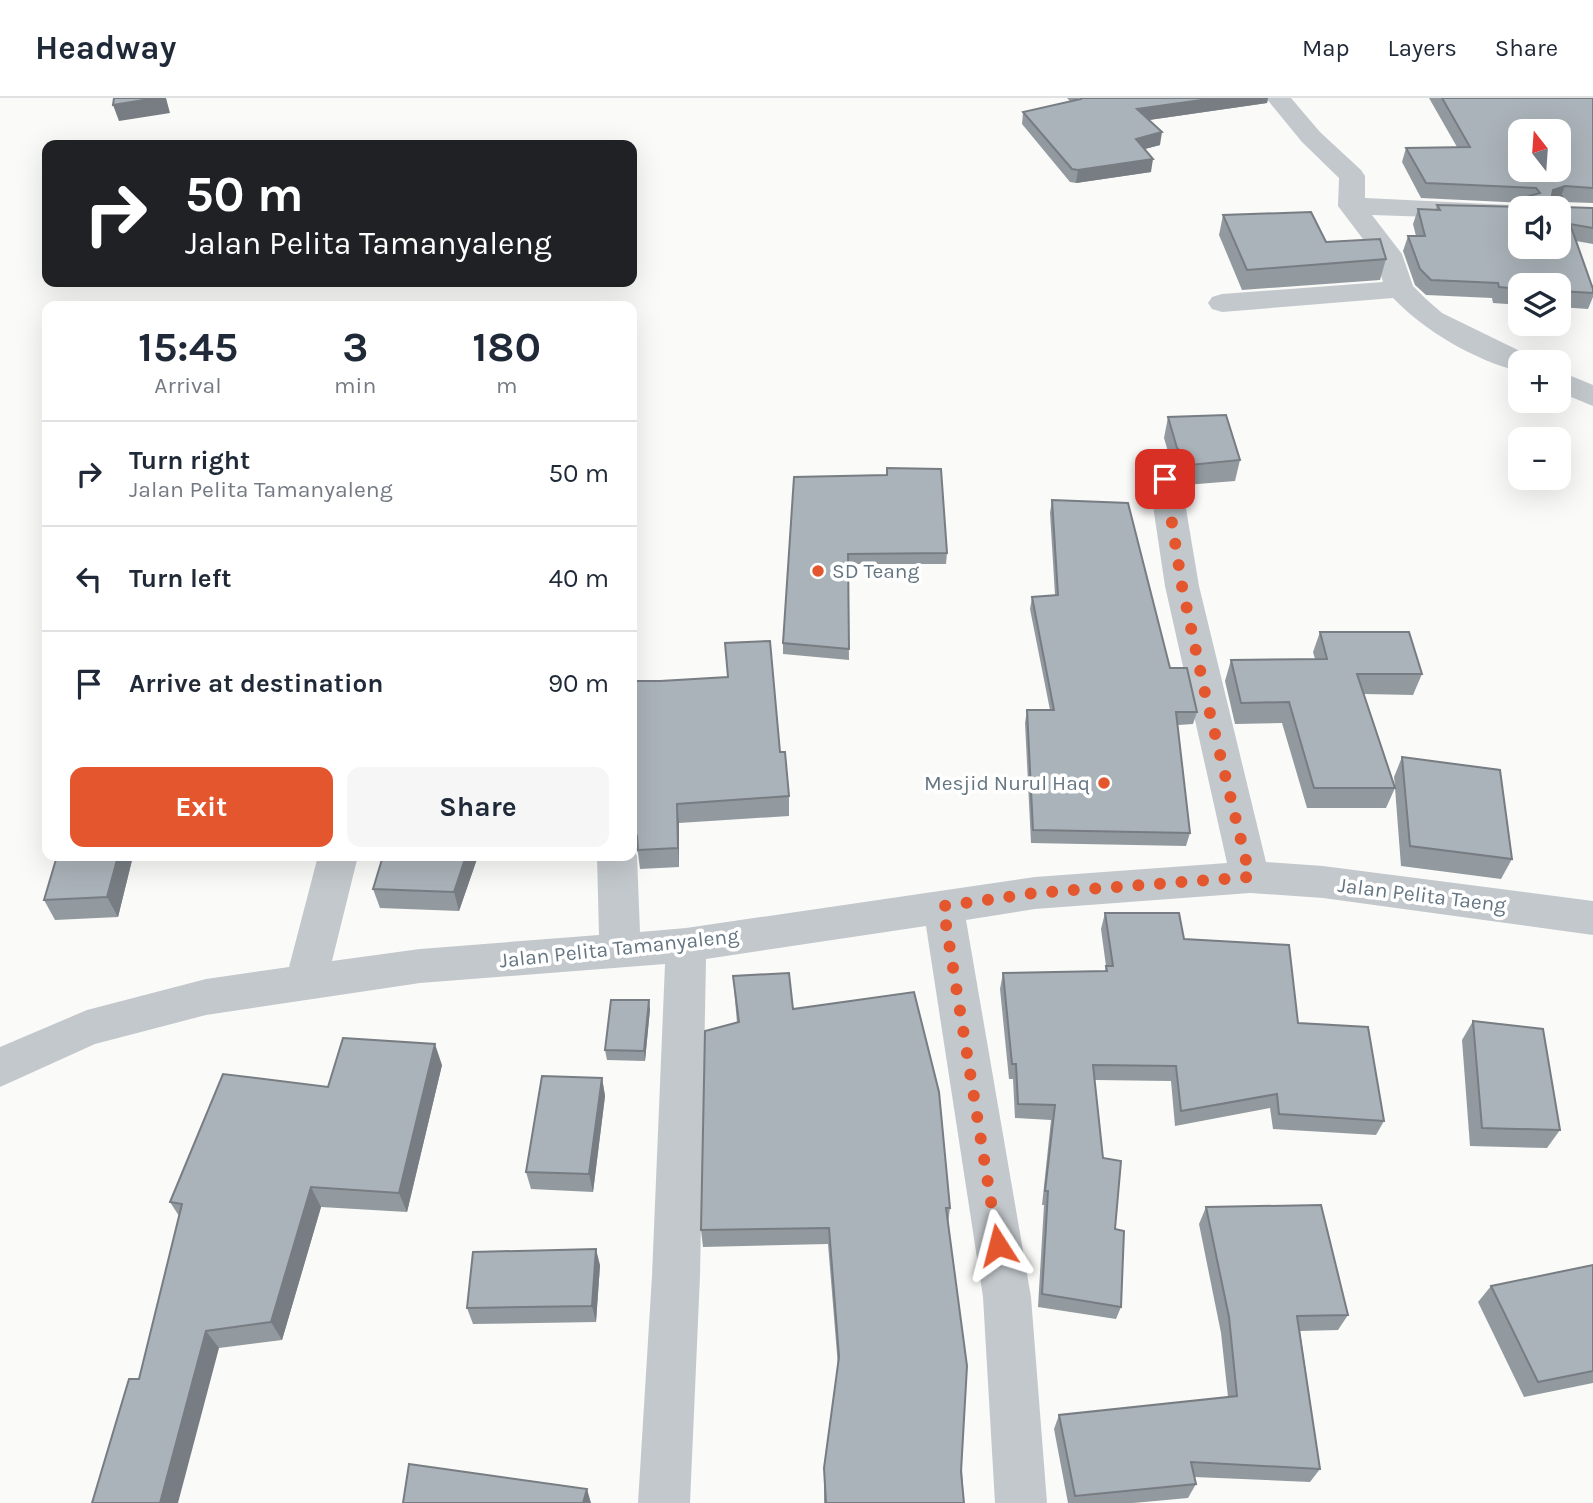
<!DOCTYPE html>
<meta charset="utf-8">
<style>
body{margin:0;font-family:Karla,sans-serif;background:#f6f6f7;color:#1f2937;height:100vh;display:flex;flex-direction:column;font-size:26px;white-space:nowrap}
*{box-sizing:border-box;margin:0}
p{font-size:23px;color:#747a83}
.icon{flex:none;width:38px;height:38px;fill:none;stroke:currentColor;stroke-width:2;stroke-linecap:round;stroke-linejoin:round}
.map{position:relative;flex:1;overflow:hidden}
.drawer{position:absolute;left:42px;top:203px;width:595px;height:560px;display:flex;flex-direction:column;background:#fff;border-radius:14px;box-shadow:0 7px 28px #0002}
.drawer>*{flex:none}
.guide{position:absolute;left:42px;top:42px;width:595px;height:147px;border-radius:14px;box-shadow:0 7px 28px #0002;background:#202124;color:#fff;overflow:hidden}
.needle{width:46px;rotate:343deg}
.controls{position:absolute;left:1508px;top:21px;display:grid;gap:14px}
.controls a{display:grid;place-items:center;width:63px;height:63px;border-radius:14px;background:#fff;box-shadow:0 7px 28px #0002;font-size:35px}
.pin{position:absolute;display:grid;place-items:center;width:60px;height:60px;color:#fff;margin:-30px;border-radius:14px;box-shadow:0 4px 10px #0006}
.me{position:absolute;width:77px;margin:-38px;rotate:351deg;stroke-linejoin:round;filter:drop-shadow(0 0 5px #0008)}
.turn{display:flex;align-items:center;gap:24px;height:147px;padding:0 28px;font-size:32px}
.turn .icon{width:91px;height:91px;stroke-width:2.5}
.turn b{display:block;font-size:49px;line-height:60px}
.eta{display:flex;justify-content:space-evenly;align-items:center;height:119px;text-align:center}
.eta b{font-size:42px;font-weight:700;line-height:49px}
.cta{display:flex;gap:14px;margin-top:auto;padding:14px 28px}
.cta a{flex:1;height:80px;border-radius:14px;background:#e4572e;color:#fff;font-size:28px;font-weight:700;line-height:80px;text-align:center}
.cta a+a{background:#f6f6f7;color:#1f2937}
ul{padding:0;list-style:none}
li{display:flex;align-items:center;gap:21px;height:105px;padding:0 28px;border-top:2px solid #e0e1e3}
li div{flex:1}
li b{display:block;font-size:26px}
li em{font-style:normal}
header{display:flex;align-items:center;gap:42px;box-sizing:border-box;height:98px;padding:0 35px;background:#fff;border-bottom:2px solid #e0e1e3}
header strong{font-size:33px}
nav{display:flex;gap:38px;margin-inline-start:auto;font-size:24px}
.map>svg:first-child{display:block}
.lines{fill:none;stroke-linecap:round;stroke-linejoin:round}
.minor{fill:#c3c8cc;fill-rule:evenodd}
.wall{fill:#929a9f}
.shaded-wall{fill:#777d82}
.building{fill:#aab3b9;stroke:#777d82;stroke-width:2;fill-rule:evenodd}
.route{stroke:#e4572e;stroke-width:12;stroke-dasharray:0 21.6}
.poi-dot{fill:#e4572e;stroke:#fff;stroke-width:2.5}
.labels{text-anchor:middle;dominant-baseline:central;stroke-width:7;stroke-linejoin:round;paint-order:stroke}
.poi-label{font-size:21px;fill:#657683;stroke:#fff;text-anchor:start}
.street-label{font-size:21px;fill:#657683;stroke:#fff}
</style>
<header>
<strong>Headway</strong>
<nav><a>Map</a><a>Layers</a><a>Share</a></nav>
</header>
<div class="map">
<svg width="1593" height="1405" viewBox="0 0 1593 1405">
<rect width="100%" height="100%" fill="#fafaf8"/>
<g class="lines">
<g class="minor">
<path d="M 1266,0 L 1291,0 L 1320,34 L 1361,72 L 1365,78 L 1365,100 L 1530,108 L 1532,110 L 1521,110 L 1521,122 L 1372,117 L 1402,156 L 1413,188 L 1426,201 L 1442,215 L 1532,259 L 1535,264 L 1521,264 L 1521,274 C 1474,262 1426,234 1393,200 L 1222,214 L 1212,211 L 1208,205 L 1212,199 L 1222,196 L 1383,184 L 1375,157 L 1338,108 L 1339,80 L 1302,44 Z"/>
<path d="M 1559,273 L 1593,287 L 1593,308 L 1559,294 Z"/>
<path d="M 1165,371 L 1176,374 L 1181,381 L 1199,488 L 1266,764 L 1323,768 L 1593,803 L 1593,837 L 1323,800 L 1250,795 L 1035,811 L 966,822 L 1031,1199 L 1047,1405 L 995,1405 L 983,1199 L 926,828 L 706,861 L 700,1178 L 690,1405 L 638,1405 L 652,1178 L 665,866 L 420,885 L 206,917 L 95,946 L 0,989 L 0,949 L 87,912 L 206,881 L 289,869 L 318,758 L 358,758 L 332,863 L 420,851 L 599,837 L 597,758 L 632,758 L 632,748 L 637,758 L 640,834 L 686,830 L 1035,779 L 1227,765 L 1165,488 L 1149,381 L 1154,374 Z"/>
</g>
</g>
<g class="wall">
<path d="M 1067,0 L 1268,0 L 1267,5 L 1149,22 L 1160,47 L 1144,51 L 1151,74 L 1076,85 L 1070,84 L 1022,26 L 1023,14 L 1070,3 Z"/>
<path d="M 1429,0 L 1593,0 L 1593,105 L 1563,104 L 1563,109 L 1593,110 L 1593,146 L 1576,143 L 1593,191 L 1593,199 L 1588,211 L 1559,209 L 1559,187 L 1521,187 L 1521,207 L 1493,205 L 1492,200 L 1426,197 L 1415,187 L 1403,153 L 1408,138 L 1416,138 L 1413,126 L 1418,111 L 1436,112 L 1437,107 L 1525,109 L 1526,105 L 1421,100 L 1402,64 L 1406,50 L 1457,49 Z"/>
<path d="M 1223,117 L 1386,161 L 1380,182 L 1242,192 L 1219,137 Z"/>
<path d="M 1168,319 L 1240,362 L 1235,383 L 1185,387 L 1183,379 L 1173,370 L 1164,340 Z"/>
<path d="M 887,370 L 947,455 L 946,466 L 848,466 L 849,562 L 783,556 L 783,545 L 886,377 Z"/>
<path d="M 1052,402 L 1170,570 L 1197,614 L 1193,626 L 1178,627 L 1190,735 L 1186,748 L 1031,745 L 1025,625 L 1027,612 L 1050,612 L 1030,511 L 1032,499 L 1055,497 L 1050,415 Z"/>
<path d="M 1320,534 L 1422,576 L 1413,597 L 1364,596 L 1395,689 L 1394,679 L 1402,659 L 1512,761 L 1501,781 L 1401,768 L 1395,690 L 1386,710 L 1307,710 L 1282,625 L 1235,626 L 1225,583 L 1231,562 L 1315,561 L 1313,554 Z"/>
<path d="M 632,583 L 660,583 L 780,654 L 789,698 L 789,718 L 679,725 L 679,769 L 640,771 L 638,755 L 633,745 L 632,746 Z"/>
<path d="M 133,758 L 118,819 L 55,822 L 44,802 Z"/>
<path d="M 180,758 L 245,758 L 243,763 Z"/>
<path d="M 383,758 L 478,758 L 459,813 L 380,810 L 373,791 Z"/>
<path d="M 1105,815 L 1184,841 L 1298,925 L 1384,1023 L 1376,1037 L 1273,1031 L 1270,1010 L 1175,1028 L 1171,983 L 1095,982 L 1103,1060 L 1115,1131 L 1121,1209 L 1116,1221 L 1038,1209 L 1044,1107 L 1042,1107 L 1051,1022 L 1015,1020 L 1013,981 L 1009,981 L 1000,891 L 1003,875 L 1105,873 L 1106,868 L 1101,831 Z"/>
<path d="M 733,878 L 793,911 L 950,1110 L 948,1126 L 964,1405 L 824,1405 L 824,1370 L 838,1268 L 828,1146 L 703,1149 L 701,1132 L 737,925 Z"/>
<path d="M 650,911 L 645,963 L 607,962 L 605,952 Z"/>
<path d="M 1473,923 L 1560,1032 L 1547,1050 L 1470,1048 L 1462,942 Z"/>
<path d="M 442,967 L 407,1114 L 321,1109 L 282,1242 L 219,1250 L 139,1281 L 179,1118 L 170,1104 L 328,989 Z"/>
<path d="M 602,980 L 605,998 L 593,1094 L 531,1091 L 526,1074 Z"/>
<path d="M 1206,1109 L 1348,1217 L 1338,1232 L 1300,1233 L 1320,1371 L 1310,1384 L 1194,1379 L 1196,1386 L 1188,1400 L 1133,1405 L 1068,1405 L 1054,1331 L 1059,1317 L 1228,1299 L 1221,1235 L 1199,1126 Z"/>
<path d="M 600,1167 L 596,1224 L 473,1226 L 467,1210 Z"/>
<path d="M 1593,1167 L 1593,1285 L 1524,1299 L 1478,1204 L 1491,1188 Z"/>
</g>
<g class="shaded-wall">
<path d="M 156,0 L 166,0 L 170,15 L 119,23 L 113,7 Z"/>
<path d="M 1216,0 L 1268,0 L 1267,5 L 1135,24 L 1137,11 Z"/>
<path d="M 1162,34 L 1160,47 L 1134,54 L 1136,41 Z"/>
<path d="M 1153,61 L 1151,74 L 1076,85 L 1078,72 Z"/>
<path d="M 1565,88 L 1559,103 L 1547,108 L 1553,92 Z"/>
<path d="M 677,706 L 679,725 L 679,769 L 678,750 Z"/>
<path d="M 118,758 L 133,758 L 118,819 L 107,799 Z"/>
<path d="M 466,758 L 478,758 L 459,813 L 454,794 Z"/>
<path d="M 649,902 L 650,911 L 645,963 L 644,953 Z"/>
<path d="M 435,946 L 442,967 L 407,1114 L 399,1095 Z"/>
<path d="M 602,980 L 605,998 L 593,1094 L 589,1076 Z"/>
<path d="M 311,1089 L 321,1109 L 282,1242 L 271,1224 Z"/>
<path d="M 596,1151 L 600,1167 L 596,1224 L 592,1208 Z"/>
<path d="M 206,1233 L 219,1250 L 178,1405 L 160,1405 Z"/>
<path d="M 587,1391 L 591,1405 L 583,1405 Z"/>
</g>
<g class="building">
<path d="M 114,0 L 156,0 L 113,7 Z"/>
<path d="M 1081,0 L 1216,0 L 1137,11 L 1162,34 L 1136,41 L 1153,61 L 1078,72 L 1072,71 L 1023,14 L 1081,1 Z"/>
<path d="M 1442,0 L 1593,0 L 1593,90 L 1565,88 L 1553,92 L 1552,97 L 1562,98 L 1563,109 L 1593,110 L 1593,130 L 1570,126 L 1593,191 L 1593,195 L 1559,193 L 1559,187 L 1521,187 L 1521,191 L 1499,189 L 1498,185 L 1431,182 L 1420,171 L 1408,138 L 1425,138 L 1418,111 L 1440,112 L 1437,107 L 1527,109 L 1529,98 L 1540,95 L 1536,90 L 1426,85 L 1406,50 L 1470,49 ZM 1521,33 L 1559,33 L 1559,72 L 1521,72 ZM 1521,110 L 1559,110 L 1559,149 L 1521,149 Z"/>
<path d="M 1311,114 L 1326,144 L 1380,141 L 1386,161 L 1247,172 L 1223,117 Z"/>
<path d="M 1226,317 L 1240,362 L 1190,367 L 1188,359 L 1177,350 L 1168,319 Z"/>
<path d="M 887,370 L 941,371 L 947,455 L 848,456 L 849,551 L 783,545 L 794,379 L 887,377 Z"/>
<path d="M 1052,402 L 1128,405 L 1170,570 L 1187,570 L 1197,614 L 1176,614 L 1190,735 L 1033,732 L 1027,612 L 1054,612 L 1032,499 L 1058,497 Z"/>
<path d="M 1320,534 L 1409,534 L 1422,576 L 1357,576 L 1395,690 L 1314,690 L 1289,604 L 1241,605 L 1231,562 L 1327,561 Z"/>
<path d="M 770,543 L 780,654 L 785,654 L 789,698 L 677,706 L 678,750 L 638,752 L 637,738 L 632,729 L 632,583 L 660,583 L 728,579 L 725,545 Z"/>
<path d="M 1402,659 L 1500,672 L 1512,761 L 1410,748 Z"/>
<path d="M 57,758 L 118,758 L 107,799 L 44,802 Z"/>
<path d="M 383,758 L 466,758 L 454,794 L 373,791 Z"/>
<path d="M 1105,815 L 1179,815 L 1184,841 L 1289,847 L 1298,925 L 1368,929 L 1384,1023 L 1279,1016 L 1277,996 L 1181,1013 L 1176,968 L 1093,967 L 1103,1060 L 1121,1063 L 1115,1131 L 1124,1133 L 1121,1209 L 1042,1196 L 1048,1093 L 1045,1093 L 1055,1007 L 1018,1006 L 1016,966 L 1012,966 L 1003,875 L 1107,873 L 1106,868 L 1113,868 Z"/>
<path d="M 789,875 L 793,911 L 914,894 L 939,994 L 950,1110 L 946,1110 L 967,1268 L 961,1374 L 964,1405 L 826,1405 L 824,1370 L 839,1259 L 829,1130 L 701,1132 L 705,933 L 739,924 L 733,878 Z"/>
<path d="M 611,902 L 649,902 L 644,953 L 605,952 Z"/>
<path d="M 1473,923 L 1543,931 L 1560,1032 L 1482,1030 Z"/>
<path d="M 343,940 L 435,946 L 399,1095 L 311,1089 L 271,1224 L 206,1233 L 160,1405 L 92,1405 L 129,1281 L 139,1281 L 182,1106 L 170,1104 L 223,976 L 328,989 Z"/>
<path d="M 542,978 L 602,980 L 589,1076 L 526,1074 Z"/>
<path d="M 1321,1107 L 1348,1217 L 1297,1218 L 1320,1371 L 1191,1364 L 1196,1386 L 1075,1398 L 1059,1317 L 1237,1298 L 1229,1219 L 1206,1109 Z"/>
<path d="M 596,1151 L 592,1208 L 467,1210 L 473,1154 Z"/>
<path d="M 1593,1167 L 1593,1273 L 1538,1284 L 1491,1188 Z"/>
<path d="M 409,1366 L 587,1391 L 583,1405 L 403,1405 Z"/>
</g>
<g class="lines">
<path class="route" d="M 998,1147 L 943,808 L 1035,795 L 1250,779 L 1205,595 L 1182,488 L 1165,381"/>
</g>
<g class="poi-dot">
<circle cx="818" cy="473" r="7"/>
<circle cx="1104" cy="685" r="7"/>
</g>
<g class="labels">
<g class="poi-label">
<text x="832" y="473">SD Teang</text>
<text x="1090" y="685" text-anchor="end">Mesjid Nurul Haq</text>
</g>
<g class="street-label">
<text transform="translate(1422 797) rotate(7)">Jalan Pelita Taeng</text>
<text transform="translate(619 850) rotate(-6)">Jalan Pelita Tamanyaleng</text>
</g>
</g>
</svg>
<div class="controls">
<a><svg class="needle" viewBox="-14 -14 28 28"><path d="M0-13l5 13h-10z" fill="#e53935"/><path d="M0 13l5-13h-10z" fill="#747a83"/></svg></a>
<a><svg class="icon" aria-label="sound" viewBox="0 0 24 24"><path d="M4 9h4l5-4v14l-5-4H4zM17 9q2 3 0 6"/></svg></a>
<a><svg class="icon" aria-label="layers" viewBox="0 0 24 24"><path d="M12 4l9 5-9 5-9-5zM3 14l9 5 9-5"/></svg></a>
<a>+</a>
<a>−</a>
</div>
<div class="pin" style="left:1165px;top:381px;background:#d93025"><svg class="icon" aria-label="arrive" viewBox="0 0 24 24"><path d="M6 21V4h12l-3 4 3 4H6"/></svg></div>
<svg class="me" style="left:998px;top:1147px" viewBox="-20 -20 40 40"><path d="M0-17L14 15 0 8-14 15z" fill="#e4572e" stroke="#fff" stroke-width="4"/></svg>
<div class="guide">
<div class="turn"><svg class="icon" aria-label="right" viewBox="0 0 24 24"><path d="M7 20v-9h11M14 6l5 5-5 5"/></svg><div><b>50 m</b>Jalan Pelita Tamanyaleng</div></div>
</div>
<section class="drawer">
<div class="eta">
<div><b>15:45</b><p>Arrival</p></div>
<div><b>3</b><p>min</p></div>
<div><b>180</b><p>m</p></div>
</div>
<ul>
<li><svg class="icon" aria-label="right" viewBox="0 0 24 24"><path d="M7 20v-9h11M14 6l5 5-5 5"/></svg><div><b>Turn right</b><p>Jalan Pelita Tamanyaleng</p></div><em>50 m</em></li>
<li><svg class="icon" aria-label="left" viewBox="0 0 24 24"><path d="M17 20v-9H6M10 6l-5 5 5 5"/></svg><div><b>Turn left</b></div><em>40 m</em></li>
<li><svg class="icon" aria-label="arrive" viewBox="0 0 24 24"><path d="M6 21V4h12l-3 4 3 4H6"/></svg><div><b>Arrive at destination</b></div><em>90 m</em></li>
</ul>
<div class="cta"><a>Exit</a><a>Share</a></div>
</section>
</div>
